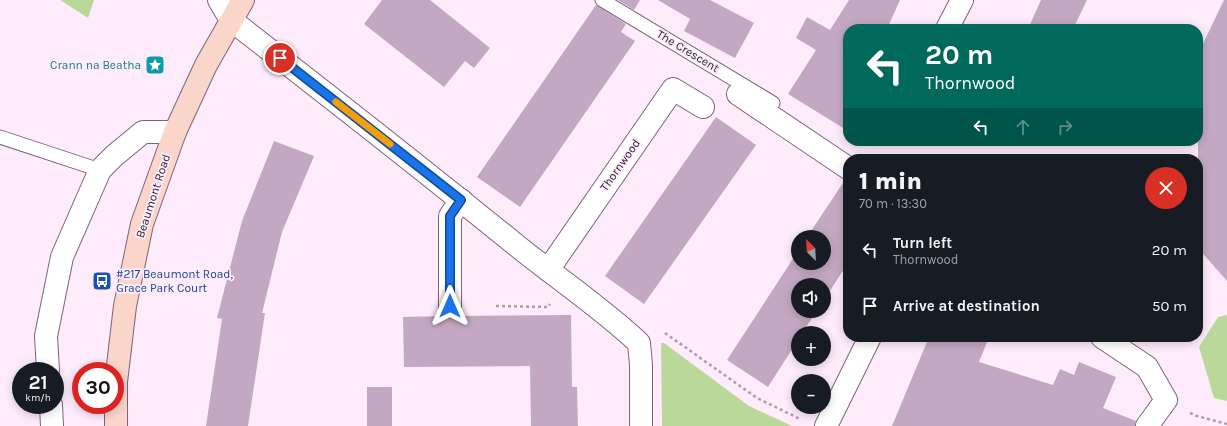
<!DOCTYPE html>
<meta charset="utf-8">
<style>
body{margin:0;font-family:Karla,sans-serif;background:#242831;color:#f1f3f6;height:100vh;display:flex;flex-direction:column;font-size:15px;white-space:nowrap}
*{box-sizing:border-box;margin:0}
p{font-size:13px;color:#9ea1a6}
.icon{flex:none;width:22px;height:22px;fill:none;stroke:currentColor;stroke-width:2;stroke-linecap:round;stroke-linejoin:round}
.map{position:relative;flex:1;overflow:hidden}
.drawer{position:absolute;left:843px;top:154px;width:360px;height:188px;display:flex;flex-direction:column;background:#171b24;border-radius:16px;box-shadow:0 2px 10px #0003}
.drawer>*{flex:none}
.banner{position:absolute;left:843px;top:24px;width:360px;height:122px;border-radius:16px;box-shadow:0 2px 10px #0003;background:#00695c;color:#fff;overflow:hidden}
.needle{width:26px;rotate:336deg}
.controls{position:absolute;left:791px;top:230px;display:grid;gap:8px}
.controls a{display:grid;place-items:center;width:40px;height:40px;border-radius:50%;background:#171b24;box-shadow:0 2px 10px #0003;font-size:20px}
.speed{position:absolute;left:12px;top:362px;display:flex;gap:8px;font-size:20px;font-weight:700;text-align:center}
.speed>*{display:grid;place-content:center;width:52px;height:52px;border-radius:50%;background:#171b24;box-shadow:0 2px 10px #0003;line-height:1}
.speed small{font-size:10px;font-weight:400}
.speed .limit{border:6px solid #d22;background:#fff;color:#111}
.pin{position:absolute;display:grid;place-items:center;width:34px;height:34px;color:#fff;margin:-17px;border:2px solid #fff;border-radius:50%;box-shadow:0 1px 4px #0007}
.me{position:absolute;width:44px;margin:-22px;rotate:0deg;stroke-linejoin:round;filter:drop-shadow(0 0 3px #0008)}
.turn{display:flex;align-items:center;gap:14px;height:84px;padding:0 16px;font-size:18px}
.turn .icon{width:52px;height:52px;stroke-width:2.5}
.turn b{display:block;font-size:28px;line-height:34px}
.lanes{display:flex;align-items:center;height:38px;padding:0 16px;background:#0003;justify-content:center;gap:20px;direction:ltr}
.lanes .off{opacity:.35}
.round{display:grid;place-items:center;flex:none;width:42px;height:42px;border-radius:21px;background:#242831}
.overview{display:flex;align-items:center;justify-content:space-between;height:68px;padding:0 16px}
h1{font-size:24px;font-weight:800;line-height:30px}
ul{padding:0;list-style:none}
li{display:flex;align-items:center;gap:12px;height:56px;padding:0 16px}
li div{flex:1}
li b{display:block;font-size:15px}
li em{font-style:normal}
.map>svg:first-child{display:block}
.green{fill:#bbd89b}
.building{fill:#c4a8c3}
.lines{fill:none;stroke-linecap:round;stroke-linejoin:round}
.lane-casing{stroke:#7d647d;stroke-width:15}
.street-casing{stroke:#7d647d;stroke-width:24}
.secondary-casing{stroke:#7d647d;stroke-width:24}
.path{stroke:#ac9dab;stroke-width:2.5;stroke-dasharray:3 3;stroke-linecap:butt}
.lane{stroke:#fff;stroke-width:13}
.street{stroke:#fff;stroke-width:22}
.secondary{stroke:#fad5c9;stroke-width:22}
.route-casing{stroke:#114b97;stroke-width:10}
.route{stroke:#1a73e8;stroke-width:7}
.slow{stroke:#f59e0b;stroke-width:7}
.labels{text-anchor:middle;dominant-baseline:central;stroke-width:3.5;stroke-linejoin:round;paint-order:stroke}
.street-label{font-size:12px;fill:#261c26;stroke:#feecfd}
.culture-label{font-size:12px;fill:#0d838f;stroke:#feecfd;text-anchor:end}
.transit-label{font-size:12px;fill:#164399;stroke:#feecfd;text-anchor:start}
</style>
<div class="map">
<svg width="1227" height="426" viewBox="0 0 1227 426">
<rect width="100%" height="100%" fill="#feecfd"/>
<g class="green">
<path d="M 60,0 L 94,0 L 88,18 Z"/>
<path d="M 1227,315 L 1227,401 L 1214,398 L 1199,347 L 1218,317 Z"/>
<path d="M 661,343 L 664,343 L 749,406 L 792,426 L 662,426 Z"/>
</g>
<g class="building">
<path d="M 382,0 L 430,0 L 490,48 L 474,68 L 465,61 L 444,87 L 364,24 Z"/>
<path d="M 618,0 L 640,0 L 634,10 Z"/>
<path d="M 658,0 L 710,0 L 754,23 L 735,58 L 684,31 L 690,19 Z"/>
<path d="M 849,0 L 900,0 L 887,29 L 848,29 L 848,131 L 788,94 L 816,50 L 796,38 L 807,17 L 830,30 Z"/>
<path d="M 1041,0 L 1087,0 L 1073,29 L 1028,29 Z"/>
<path d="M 1224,0 L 1227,0 L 1227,281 L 1198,248 L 1198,54 Z"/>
<path d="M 596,5 L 626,24 L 621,32 L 635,41 L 520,207 L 477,177 Z"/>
<path d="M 716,117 L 756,145 L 644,304 L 605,276 Z"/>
<path d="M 274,141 L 314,156 L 282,232 L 262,313 L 265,313 L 248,426 L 206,426 L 222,319 L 217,318 L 242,221 Z"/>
<path d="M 845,180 L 848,180 L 848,263 L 824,300 L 824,285 L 798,285 L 798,311 L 817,311 L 802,333 L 798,333 L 798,340 L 768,387 L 727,360 L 798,251 L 798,263 L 824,263 L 824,237 L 807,237 Z"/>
<path d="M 571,315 L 572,387 L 577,387 L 578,426 L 531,426 L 530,366 L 404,367 L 403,317 L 443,316 L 450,318 L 457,316 Z"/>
<path d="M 929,337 L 989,337 L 979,362 L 1053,385 L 1060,369 L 1074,375 L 1079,362 L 1116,377 L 1103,408 L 1136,421 L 1135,426 L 892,426 Z"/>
<rect x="367" y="387" width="25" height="39"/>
</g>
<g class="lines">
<defs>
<g id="lane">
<path d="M 602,0 L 773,103"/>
<path d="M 0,137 L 100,170"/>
</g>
<g id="street">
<path d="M 219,0 L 231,20 C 328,95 425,171 521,249 C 560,280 603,309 639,343 L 641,365 L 641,426"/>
<path d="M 947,29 L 962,0"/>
<path d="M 738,94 L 848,168"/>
<path d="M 548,270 L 673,89 L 703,107"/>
<path d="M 450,306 L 450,216 L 461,200"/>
<path d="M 1102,337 L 1147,367 L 1166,400 L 1147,426"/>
<path d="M 48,371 L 46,336 L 62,257 L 100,170 L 114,156 L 143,132 L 175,132"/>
<path d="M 51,405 L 52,426"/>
<path d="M 826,426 L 870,337"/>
</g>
<path id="secondary" d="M 116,426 L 116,382 L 125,306 L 142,224 L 175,132 L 206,65 L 243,0"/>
</defs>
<use href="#lane" class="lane-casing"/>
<use href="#street" class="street-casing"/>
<use href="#secondary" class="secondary-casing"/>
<g class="path">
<path d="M 496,306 L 548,307 L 550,304"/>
<path d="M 665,333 L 757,398 L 800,419"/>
<path d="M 1190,413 L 1197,416 L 1227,424"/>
</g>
<use href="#lane" class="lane"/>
<use href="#street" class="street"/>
<use href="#secondary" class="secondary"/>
</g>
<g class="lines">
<defs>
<path id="route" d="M 280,58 L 461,200 L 450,216 L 450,306"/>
</defs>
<use href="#route" class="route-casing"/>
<use href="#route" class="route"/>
<path class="slow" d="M 336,102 L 390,144"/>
</g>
<defs>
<symbol id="sight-square" viewBox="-11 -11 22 22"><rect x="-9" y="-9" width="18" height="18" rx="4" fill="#0f9aa8" stroke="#feecfd"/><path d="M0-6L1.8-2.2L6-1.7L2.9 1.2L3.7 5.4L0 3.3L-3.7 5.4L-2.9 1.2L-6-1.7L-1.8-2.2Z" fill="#fff"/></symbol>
<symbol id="bus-square" viewBox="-11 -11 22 22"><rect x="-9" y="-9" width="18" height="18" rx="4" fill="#1a4fb4" stroke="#feecfd"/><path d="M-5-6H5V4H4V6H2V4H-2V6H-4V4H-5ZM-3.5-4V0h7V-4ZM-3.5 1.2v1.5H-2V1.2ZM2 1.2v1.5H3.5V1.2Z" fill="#fff"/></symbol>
</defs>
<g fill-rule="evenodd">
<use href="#sight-square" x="144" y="54" width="22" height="22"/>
<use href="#bus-square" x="91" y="270" width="22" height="22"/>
</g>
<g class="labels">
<g class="street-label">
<text transform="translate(688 51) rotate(31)">The Crescent</text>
<text transform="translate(620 165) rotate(-55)">Thornwood</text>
<text transform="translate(153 196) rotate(-72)">Beaumont Road</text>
</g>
<g class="culture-label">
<text x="141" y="65">Crann na Beatha</text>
</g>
<g class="transit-label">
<text x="116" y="274">#217 Beaumont Road,<tspan x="116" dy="14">Grace Park Court</tspan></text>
</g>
</g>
</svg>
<div class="controls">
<a><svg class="needle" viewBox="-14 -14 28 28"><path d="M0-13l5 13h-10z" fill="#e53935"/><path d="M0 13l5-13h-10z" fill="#9ea1a6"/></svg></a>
<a><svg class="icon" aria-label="sound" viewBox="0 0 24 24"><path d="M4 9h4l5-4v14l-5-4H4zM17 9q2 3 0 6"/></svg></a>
<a>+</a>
<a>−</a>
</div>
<div class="speed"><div>21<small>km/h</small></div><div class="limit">30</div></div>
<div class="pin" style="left:280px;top:58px;background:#d93025"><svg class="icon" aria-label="arrive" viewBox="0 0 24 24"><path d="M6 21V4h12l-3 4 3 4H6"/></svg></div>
<svg class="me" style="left:450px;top:306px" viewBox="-20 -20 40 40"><path d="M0-17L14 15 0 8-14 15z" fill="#1a73e8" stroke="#fff" stroke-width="4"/></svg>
<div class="banner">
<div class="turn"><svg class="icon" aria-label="left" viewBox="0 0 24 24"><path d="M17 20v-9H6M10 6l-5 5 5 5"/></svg><div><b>20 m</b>Thornwood</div></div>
<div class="lanes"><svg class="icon" aria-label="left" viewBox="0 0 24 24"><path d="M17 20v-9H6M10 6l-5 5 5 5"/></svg><svg class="icon off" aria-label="ahead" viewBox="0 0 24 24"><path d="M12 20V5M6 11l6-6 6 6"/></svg><svg class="icon off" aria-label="right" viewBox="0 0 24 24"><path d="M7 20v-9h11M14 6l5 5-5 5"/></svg></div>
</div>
<section class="drawer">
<div class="overview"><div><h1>1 min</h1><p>70 m · 13:30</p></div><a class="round" style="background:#d93025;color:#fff"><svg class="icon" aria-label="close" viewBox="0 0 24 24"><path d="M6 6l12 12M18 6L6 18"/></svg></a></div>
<ul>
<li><svg class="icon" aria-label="left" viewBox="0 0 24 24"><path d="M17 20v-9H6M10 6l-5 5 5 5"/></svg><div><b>Turn left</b><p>Thornwood</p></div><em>20 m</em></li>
<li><svg class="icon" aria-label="arrive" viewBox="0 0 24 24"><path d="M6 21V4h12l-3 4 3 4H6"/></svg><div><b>Arrive at destination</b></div><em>50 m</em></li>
</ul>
</section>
</div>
